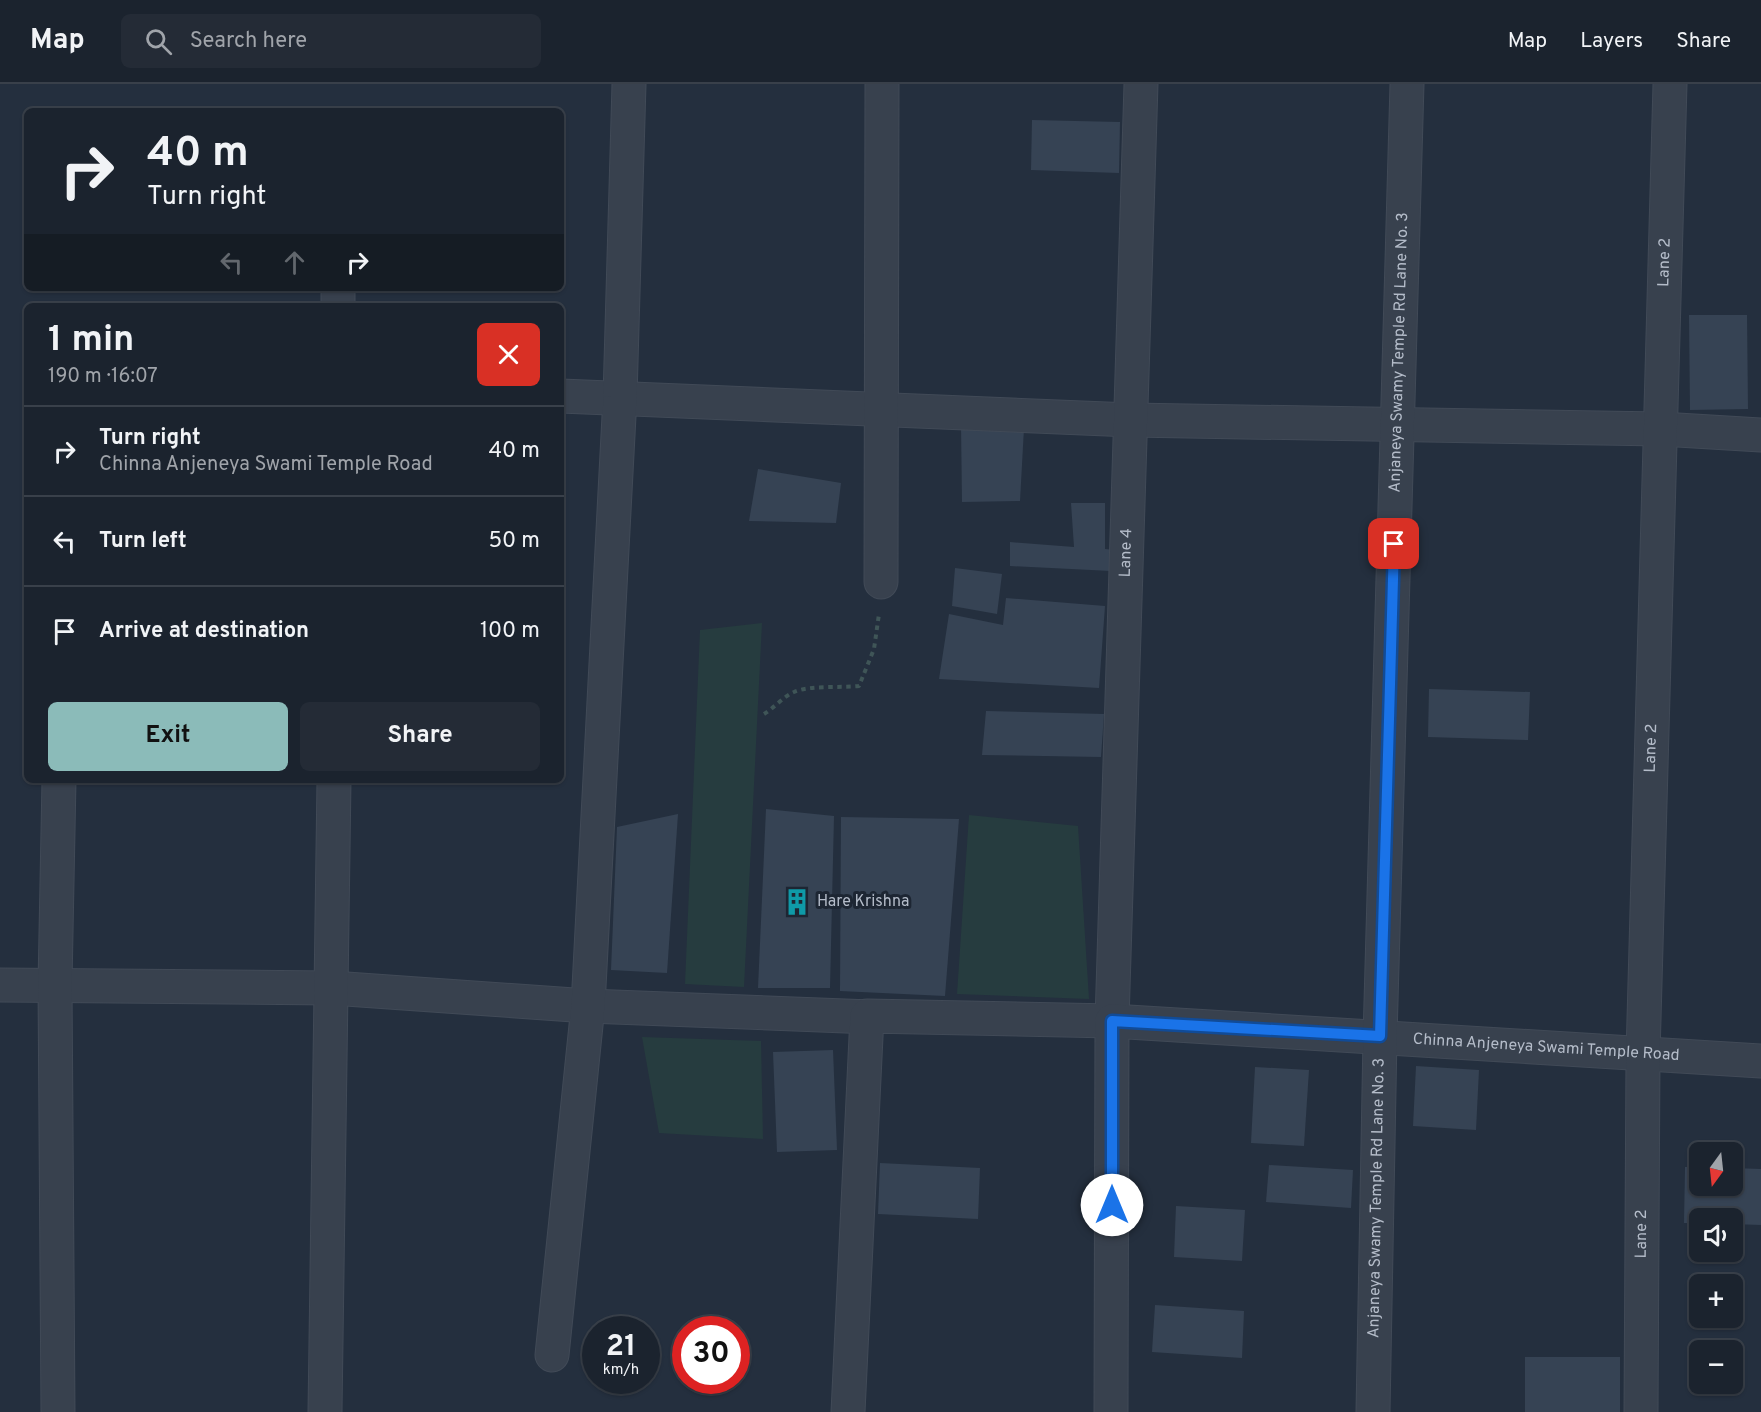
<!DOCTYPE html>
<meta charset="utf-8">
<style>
body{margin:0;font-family:Overpass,sans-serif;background:#242b36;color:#f1f3f6;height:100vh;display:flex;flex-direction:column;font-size:22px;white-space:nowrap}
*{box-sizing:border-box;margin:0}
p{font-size:20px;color:#a0a4aa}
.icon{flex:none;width:33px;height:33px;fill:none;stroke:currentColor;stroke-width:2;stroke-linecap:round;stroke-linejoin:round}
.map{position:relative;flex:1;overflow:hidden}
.drawer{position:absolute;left:24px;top:219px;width:540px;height:480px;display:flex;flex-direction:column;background:#1b232e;border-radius:9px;box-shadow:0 2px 4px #0004,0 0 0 2px #39404a}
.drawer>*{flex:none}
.hud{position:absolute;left:24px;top:24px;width:540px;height:183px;border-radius:9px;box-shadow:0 2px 4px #0004,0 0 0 2px #39404a;background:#1b232e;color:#f1f3f6;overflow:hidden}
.needle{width:39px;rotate:195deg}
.fabs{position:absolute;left:1689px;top:1058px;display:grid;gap:12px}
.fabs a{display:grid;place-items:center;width:54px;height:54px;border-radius:9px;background:#1b232e;box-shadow:0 2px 4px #0004,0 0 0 2px #39404a;font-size:30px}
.speed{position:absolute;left:582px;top:1232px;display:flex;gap:12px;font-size:30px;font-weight:700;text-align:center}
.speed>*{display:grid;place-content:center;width:78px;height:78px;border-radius:50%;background:#1b232e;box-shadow:0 2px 4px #0004,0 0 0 2px #39404a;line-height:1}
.speed small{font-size:15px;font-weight:400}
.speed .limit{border:9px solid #d22;background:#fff;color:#111}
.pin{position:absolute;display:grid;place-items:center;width:51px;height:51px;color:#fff;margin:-26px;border-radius:12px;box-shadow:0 3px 9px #0006}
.me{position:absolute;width:66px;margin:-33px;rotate:0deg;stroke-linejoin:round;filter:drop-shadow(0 0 4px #0008)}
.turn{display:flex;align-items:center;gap:21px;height:126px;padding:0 24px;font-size:27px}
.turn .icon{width:78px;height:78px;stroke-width:2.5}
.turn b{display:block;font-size:42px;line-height:51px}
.lanes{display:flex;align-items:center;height:57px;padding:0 24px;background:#0003;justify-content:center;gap:30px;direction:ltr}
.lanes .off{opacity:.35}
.round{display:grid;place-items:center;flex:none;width:63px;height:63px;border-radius:9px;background:#242b36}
.headline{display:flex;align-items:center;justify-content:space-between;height:102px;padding:0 24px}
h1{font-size:36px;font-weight:700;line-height:45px}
.button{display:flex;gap:12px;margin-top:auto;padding:12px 24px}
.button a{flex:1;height:69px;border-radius:9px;background:#8bbbb9;color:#111;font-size:24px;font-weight:700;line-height:69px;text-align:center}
.button a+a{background:#242b36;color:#f1f3f6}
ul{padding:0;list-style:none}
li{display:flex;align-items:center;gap:18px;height:90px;padding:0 24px;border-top:2px solid #39404a}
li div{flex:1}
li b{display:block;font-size:22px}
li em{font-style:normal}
header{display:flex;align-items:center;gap:36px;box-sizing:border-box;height:84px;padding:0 30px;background:#1b232e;border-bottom:2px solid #39404a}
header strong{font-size:28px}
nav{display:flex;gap:33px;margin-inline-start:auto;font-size:21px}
.search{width:420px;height:54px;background:#242b36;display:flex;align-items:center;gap:15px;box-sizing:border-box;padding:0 21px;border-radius:9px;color:#a0a4aa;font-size:22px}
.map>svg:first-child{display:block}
.green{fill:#263c3f}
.building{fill:#364354}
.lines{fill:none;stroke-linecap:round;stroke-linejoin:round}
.street-casing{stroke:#414a57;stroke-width:35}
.path{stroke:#3f5557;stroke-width:4;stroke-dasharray:4.5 4.5;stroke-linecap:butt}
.street{stroke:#38414e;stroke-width:33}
.route-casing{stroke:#114b97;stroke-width:15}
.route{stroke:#1a73e8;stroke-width:10}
.labels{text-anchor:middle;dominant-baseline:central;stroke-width:6;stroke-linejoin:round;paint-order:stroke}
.street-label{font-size:16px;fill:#b4bcc9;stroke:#1d2633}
.poi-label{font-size:16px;fill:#b4bcc9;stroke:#1d2633;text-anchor:start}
</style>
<header>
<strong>Map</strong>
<div class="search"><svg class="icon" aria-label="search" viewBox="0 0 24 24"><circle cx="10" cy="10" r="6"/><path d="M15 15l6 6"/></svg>Search here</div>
<nav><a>Map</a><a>Layers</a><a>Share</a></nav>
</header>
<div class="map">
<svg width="1761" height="1328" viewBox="0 0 1761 1328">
<rect width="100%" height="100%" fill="#242f3e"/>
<g class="green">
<path d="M 762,539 L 744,903 L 685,900 L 700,546 Z"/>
<path d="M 969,731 L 1078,742 L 1089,915 L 957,910 Z"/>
<path d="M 642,953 L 761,957 L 763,1055 L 659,1049 Z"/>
</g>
<g class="building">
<path d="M 1032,36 L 1120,38 L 1119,89 L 1031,86 Z"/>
<path d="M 1689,231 L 1747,231 L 1748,325 L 1690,326 Z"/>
<path d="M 961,341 L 1024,344 L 1020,417 L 962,418 Z"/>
<path d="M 758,385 L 841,399 L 836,439 L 749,437 Z"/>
<path d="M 1071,419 L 1105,419 L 1105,465 L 1114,466 L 1111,487 L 1010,482 L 1010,458 L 1074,463 Z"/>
<path d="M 955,484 L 1002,490 L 997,530 L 952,522 Z"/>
<path d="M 1006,514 L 1105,522 L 1099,604 L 939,595 L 949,530 L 1003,541 Z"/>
<path d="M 1429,605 L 1530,608 L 1528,656 L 1428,653 Z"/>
<path d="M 986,627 L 1104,630 L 1101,673 L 982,671 Z"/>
<path d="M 766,725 L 834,732 L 830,904 L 758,904 Z"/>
<path d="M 678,730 L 667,889 L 611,886 L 617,743 Z"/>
<path d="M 841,733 L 959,735 L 945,912 L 840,907 Z"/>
<path d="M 833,966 L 837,1066 L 777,1068 L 773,968 Z"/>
<path d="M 1416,982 L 1479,986 L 1476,1046 L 1413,1042 Z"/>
<path d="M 1255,983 L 1309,986 L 1304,1062 L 1251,1059 Z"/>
<path d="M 880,1079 L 980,1084 L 978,1135 L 878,1130 Z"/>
<path d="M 1269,1081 L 1353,1086 L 1351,1124 L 1266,1118 Z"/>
<path d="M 1685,1083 L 1700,1083 L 1700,1101 L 1732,1101 L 1732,1084 L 1761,1085 L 1761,1141 L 1732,1140 L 1732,1134 L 1700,1134 L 1700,1139 L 1684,1139 Z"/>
<path d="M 1176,1122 L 1245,1126 L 1242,1177 L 1174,1173 Z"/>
<path d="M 1155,1221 L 1244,1227 L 1242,1274 L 1152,1268 Z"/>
<rect x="1525" y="1273" width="95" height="55"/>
</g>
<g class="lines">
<defs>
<g id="street">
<path d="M 338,222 L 338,204"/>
<path d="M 561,312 L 1131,336 L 1661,345 L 1761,351"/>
<path d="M 881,498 L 882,0"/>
<path d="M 0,901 L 332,904 L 588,922 L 871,933"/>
<path d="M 552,1271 L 588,922 L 620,313 L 629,0"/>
<path d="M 58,1328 L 55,900 L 59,696"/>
<path d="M 325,1328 L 334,696"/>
<path id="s1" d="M 848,1328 L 867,932 L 1112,937 L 1141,0"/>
<path id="s2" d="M 1111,1328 L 1112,937 L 1761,977"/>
<path id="s3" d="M 1373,1328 L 1380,953 L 1407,0"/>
<path id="s4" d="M 1641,1328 L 1643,971 L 1670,0"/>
</g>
</defs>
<use href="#street" class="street-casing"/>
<path class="path" d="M 764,630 C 774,624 784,612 794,608 C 809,601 841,604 859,602 L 874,565 L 879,530"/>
<use href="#street" class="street"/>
</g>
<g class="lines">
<defs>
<path id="route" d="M 1112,1121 L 1112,937 L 1380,952 L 1394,460"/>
</defs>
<use href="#route" class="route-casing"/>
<use href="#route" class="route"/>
</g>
<defs>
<symbol id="building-bare" viewBox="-9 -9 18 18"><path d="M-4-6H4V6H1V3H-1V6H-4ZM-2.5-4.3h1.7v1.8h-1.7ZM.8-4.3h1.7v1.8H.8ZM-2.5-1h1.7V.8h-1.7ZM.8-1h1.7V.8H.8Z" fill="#0f9aa8" stroke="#1d2633" stroke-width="2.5" paint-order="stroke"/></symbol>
</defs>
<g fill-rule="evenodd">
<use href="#building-bare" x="778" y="799" width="38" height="38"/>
</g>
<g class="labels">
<g class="street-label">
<text stroke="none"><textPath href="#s4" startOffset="1150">Lane 2</textPath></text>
<text stroke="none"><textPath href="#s3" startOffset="1060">Anjaneya Swamy Temple Rd Lane No. 3</textPath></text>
<text stroke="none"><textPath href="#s1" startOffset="1110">Lane 4</textPath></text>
<text stroke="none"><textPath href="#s4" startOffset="664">Lane 2</textPath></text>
<text stroke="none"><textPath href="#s2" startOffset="826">Chinna Anjeneya Swami Temple Road</textPath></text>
<text stroke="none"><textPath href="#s3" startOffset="214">Anjaneya Swamy Temple Rd Lane No. 3</textPath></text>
<text stroke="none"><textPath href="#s4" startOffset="178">Lane 2</textPath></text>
</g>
<g class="poi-label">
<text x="817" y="818">Hare Krishna</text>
</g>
</g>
</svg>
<div class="fabs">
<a><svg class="needle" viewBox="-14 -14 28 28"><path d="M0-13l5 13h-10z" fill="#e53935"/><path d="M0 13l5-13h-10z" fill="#a0a4aa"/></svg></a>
<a><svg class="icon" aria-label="sound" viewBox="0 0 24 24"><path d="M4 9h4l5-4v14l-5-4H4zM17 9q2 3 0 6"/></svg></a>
<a>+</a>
<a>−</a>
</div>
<div class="speed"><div>21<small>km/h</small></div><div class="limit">30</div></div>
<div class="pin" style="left:1394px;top:460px;background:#d93025"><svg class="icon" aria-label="arrive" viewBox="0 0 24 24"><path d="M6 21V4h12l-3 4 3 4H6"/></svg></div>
<svg class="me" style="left:1112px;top:1121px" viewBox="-20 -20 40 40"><circle r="19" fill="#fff"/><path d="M0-13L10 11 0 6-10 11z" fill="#1a73e8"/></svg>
<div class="hud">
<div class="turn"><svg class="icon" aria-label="right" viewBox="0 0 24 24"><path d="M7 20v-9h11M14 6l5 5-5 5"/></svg><div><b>40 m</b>Turn right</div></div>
<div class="lanes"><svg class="icon off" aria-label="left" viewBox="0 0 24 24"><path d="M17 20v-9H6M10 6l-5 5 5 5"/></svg><svg class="icon off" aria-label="ahead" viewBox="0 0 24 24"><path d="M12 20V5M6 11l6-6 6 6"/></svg><svg class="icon" aria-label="right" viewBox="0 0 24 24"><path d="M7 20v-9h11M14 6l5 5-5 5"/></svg></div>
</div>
<section class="drawer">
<div class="headline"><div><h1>1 min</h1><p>190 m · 16:07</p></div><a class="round" style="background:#d93025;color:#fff"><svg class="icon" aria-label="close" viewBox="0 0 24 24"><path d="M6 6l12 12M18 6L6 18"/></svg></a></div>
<ul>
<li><svg class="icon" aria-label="right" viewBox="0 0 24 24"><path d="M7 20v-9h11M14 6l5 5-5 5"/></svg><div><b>Turn right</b><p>Chinna Anjeneya Swami Temple Road</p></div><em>40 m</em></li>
<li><svg class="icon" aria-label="left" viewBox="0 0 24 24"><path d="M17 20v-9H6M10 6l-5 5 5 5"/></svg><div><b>Turn left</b></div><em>50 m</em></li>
<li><svg class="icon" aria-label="arrive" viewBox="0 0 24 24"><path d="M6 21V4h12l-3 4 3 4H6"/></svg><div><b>Arrive at destination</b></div><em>100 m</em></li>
</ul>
<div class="button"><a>Exit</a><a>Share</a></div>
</section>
</div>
